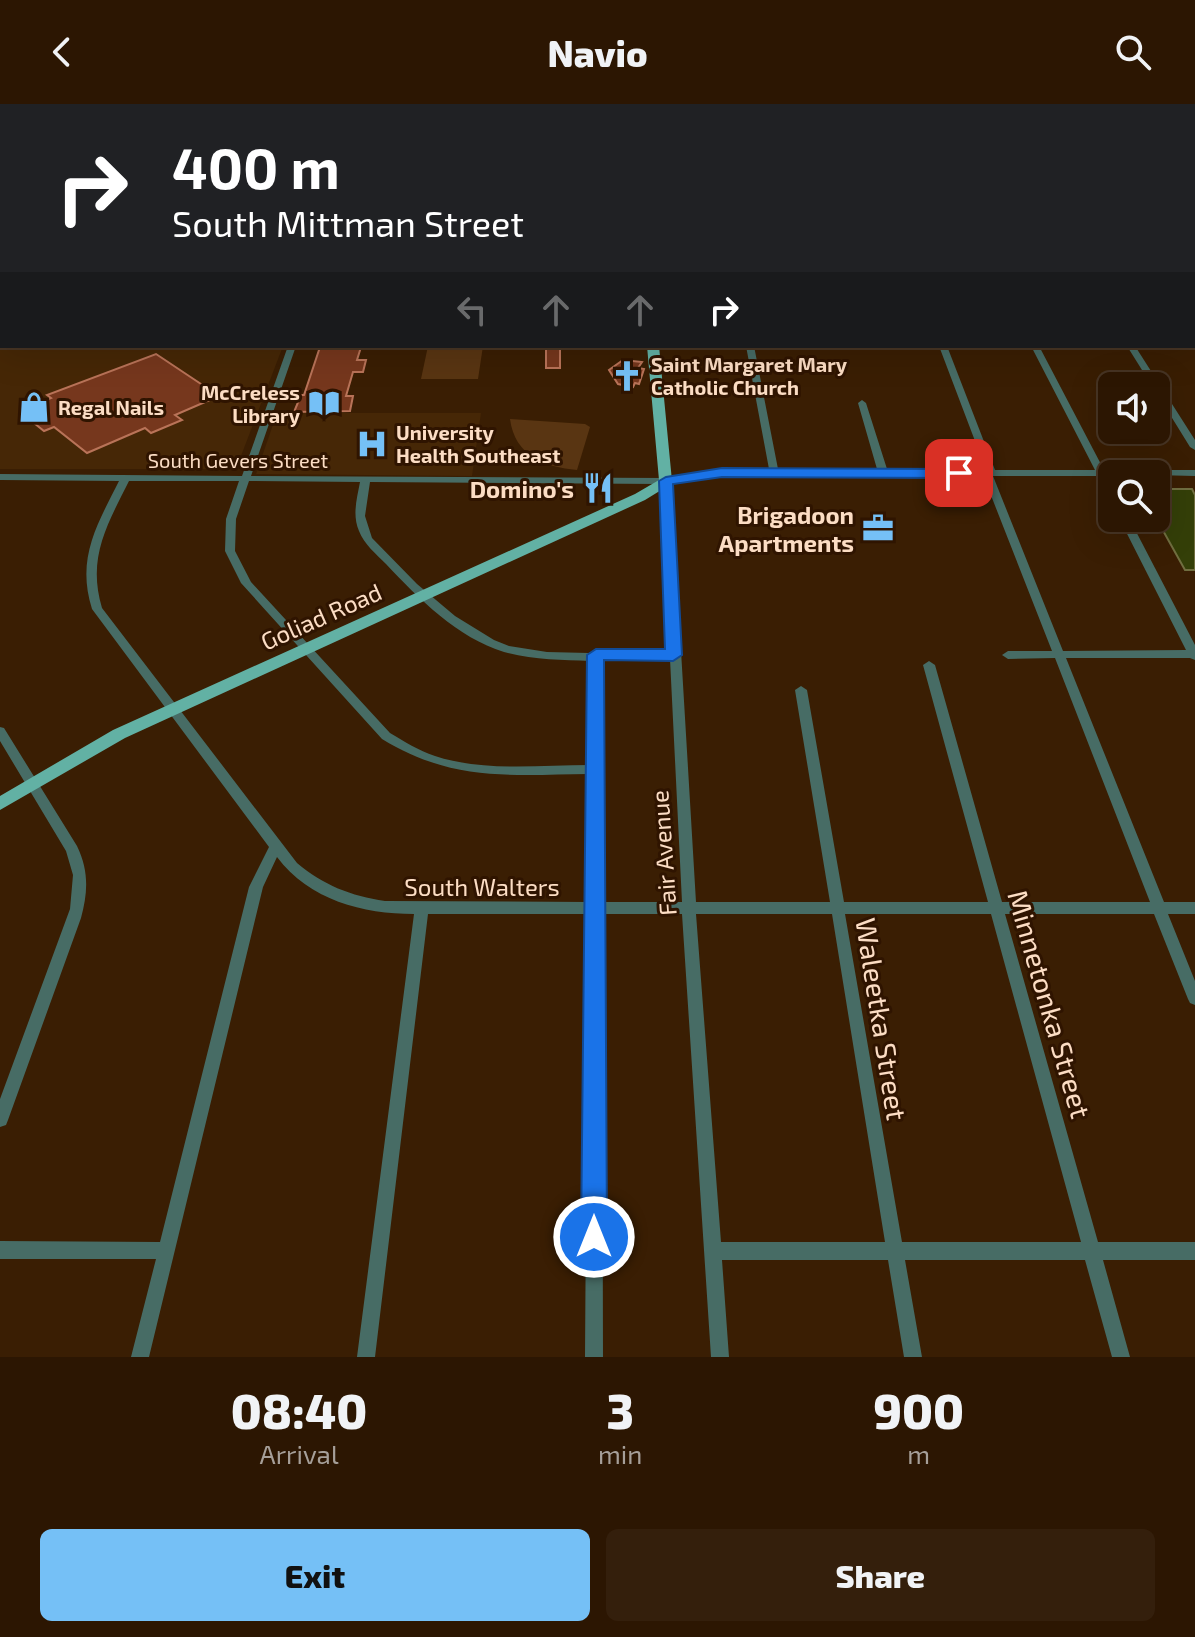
<!DOCTYPE html>
<style>
body{margin:0;font-family:"Exo 2",sans-serif;background:#341f0c;color:#f1f3f6;height:100vh;display:flex;flex-direction:column;font-size:30px;white-space:nowrap}
*{box-sizing:border-box;margin:0}
p{font-size:26px;color:#a69f99}
.icon{flex:none;width:44px;height:44px;fill:none;stroke:currentColor;stroke-width:2;stroke-linecap:round;stroke-linejoin:round}
.map{position:relative;height:1253px;overflow:hidden}
.drawer{display:flex;flex-direction:column;background:#2c1602;flex:1}
.drawer>*{flex:none}
.banner{position:absolute;left:0px;top:0px;width:1196px;height:244px;box-shadow:0 8px 32px #0002,0 0 0 2px #483524;background:#202124;color:#fff;overflow:hidden}
.fabs{position:absolute;left:1098px;top:268px;display:grid;gap:16px}
.fabs a{display:grid;place-items:center;width:72px;height:72px;border-radius:12px;background:#2c1602;box-shadow:0 8px 32px #0002,0 0 0 2px #483524;font-size:40px}
.pin{position:absolute;display:grid;place-items:center;width:68px;height:68px;color:#fff;margin:-34px;border-radius:16px;box-shadow:0 4px 12px #0006}
.me{position:absolute;width:88px;margin:-44px;rotate:0deg;stroke-linejoin:round;filter:drop-shadow(0 0 6px #0008)}
.turn{display:flex;align-items:center;gap:28px;height:168px;padding:0 40px;font-size:36px}
.turn .icon{width:104px;height:104px;stroke-width:2.5}
.turn b{display:block;font-size:56px;line-height:68px}
.lanes{display:flex;align-items:center;height:76px;padding:0 40px;background:#0003;justify-content:center;gap:40px;direction:ltr}
.lanes .off{opacity:.35}
.eta{display:flex;justify-content:space-evenly;align-items:center;height:136px;text-align:center}
.eta b{font-size:48px;font-weight:800;line-height:56px}
.button{display:flex;gap:16px;margin-top:auto;padding:16px 40px}
.button a{flex:1;height:92px;border-radius:12px;background:#75c0f6;color:#111;font-size:32px;font-weight:800;line-height:92px;text-align:center}
.button a+a{background:#341f0c;color:#f1f3f6}
header{display:flex;justify-content:space-between;align-items:center;height:104px;padding:0 40px;background:#2c1602;font-size:36px;font-weight:800}
.map>svg:first-child{display:block}
.built{fill:#462706}
.green{fill:#593512}
.water{fill:#343f08;stroke:#706e40;stroke-width:2}
.building{fill:#76371d;stroke:#b97358;stroke-width:2}
.lines{fill:none;stroke-linecap:round;stroke-linejoin:round}
.minor{fill:#476c65;fill-rule:evenodd}
.major{fill:#62b1a4;fill-rule:evenodd}
.highway{fill:#6bcdbc;fill-rule:evenodd}
.route{fill:#1a73e8;stroke:#114b97;stroke-width:2}
.labels{text-anchor:middle;dominant-baseline:central;stroke-width:6;stroke-linejoin:round;paint-order:stroke}
.far-poi-label{font-size:20px;font-weight:bold;fill:#fcddc4;stroke:#2f1400;text-anchor:start}
.far-street-label{font-size:20px;fill:#fcddc4;stroke:#2f1400}
.poi-label{font-size:24px;font-weight:bold;fill:#fcddc4;stroke:#2f1400;text-anchor:end}
.street-label{font-size:24px;fill:#fcddc4;stroke:#2f1400}
.near-street-label{font-size:28px;fill:#fcddc4;stroke:#2f1400}
</style>
<header><svg class="icon" aria-label="back" viewBox="0 0 24 24"><path d="M15 5l-7 7 7 7"/></svg>Navio<svg class="icon" aria-label="search" viewBox="0 0 24 24"><circle cx="10" cy="10" r="6"/><path d="M15 15l6 6"/></svg></header>
<div class="map">
<svg width="1195" height="1253" viewBox="0 0 1195 1253">
<rect width="100%" height="100%" fill="#3a1e03"/>
<g class="built">
<path d="M 0,145 L 2,242 L 283,242 L 236,365 L 0,365 Z"/>
<path d="M 277,309 L 481,309 L 472,372 L 256,370 Z"/>
</g>
<g class="green">
<path d="M 428,242 L 483,242 L 478,275 L 421,275 Z"/>
<path d="M 510,315 L 585,320 L 590,323 L 577,366 C 544,363 515,352 510,315 Z"/>
</g>
<path class="water" d="M 1156,385 L 1192,385 L 1195,391 L 1195,466 L 1185,466 L 1156,414 Z"/>
<g class="building">
<rect x="546" y="242" width="14" height="22"/>
<path d="M 320,243 L 361,243 L 357,256 L 366,256 L 363,268 L 353,268 L 346,292 L 353,292 L 350,307 L 294,308 L 301,291 L 304,291 Z"/>
<path d="M 156,250 L 219,292 L 175,311 L 182,316 L 151,329 L 145,324 L 87,349 L 54,323 L 44,327 L 29,315 L 39,312 L 28,304 L 51,294 L 47,291 Z"/>
<path d="M 623,256 L 642,258 L 638,264 L 644,265 L 639,280 L 635,279 L 633,283 L 618,280 L 609,266 Z"/>
<path d="M 868,417 L 891,417 L 894,427 L 865,432 L 862,420 L 869,420 Z"/>
</g>
<g class="lines">
<g class="minor">
<path d="M 0,0 L 4,1 L 5,2 L 0,4 Z"/>
<rect x="16" y="0" width="6" height="2"/>
<path d="M 108,0 L 115,0 L 117,2 L 110,2 Z"/>
<path d="M 213,0 L 221,0 L 223,2 L 215,2 Z"/>
<rect x="416" y="0" width="6" height="2"/>
<path d="M 491,0 L 497,0 L 496,2 L 490,2 Z"/>
<path d="M 567,0 L 630,0 L 633,2 L 564,2 Z"/>
<path d="M 710,0 L 716,0 L 717,2 L 711,2 Z"/>
<path d="M 782,0 L 788,0 L 789,2 L 783,2 Z"/>
<path d="M 853,0 L 859,0 L 860,2 L 854,2 Z"/>
<path d="M 928,0 L 934,0 L 935,2 L 929,2 Z"/>
<path d="M 1003,0 L 1009,0 L 1010,2 L 1004,2 Z"/>
<path d="M 1077,0 L 1083,0 L 1085,2 L 1079,2 Z"/>
<path d="M 1151,0 L 1157,0 L 1159,2 L 1153,2 Z"/>
<path d="M 1194,1 L 1195,1 L 1195,5 L 1192,2 Z"/>
<rect x="1194" y="43" width="1" height="5"/>
<path d="M 0,57 L 2,58 L 2,63 L 0,62 Z"/>
<rect x="1194" y="64" width="1" height="4"/>
<path d="M 2,70 L 2,74 L 0,75 L 0,71 Z"/>
<rect x="1194" y="95" width="1" height="5"/>
<rect x="1194" y="195" width="1" height="5"/>
<rect x="0" y="222" width="2" height="5"/>
<path d="M 288,242 L 296,242 L 251,372 L 666,374 L 722,365 L 769,365 L 746,242 L 754,242 L 778,365 L 877,365 L 858,299 L 862,296 L 866,299 L 887,365 L 986,366 L 939,242 L 947,242 L 995,366 L 1095,366 L 1031,242 L 1039,242 L 1104,366 L 1195,366 L 1195,372 L 1112,370 L 1112,372 L 1107,372 L 1112,381 L 1112,393 L 1107,390 L 1098,372 L 993,372 L 1063,547 L 1186,546 L 1119,414 L 1129,414 L 1195,541 L 1195,556 L 1190,554 L 1066,554 L 1164,798 L 1195,798 L 1195,810 L 1168,810 L 1195,877 L 1195,901 L 1190,899 L 1188,895 L 1154,810 L 1005,810 L 1098,1138 L 1195,1138 L 1195,1156 L 1103,1156 L 1130,1253 L 1112,1253 L 1085,1156 L 905,1156 L 922,1253 L 904,1253 L 888,1156 L 722,1156 L 729,1253 L 711,1253 L 682,810 L 602,810 L 603,1253 L 585,1253 L 588,810 L 428,810 L 375,1253 L 357,1253 L 414,810 C 363,810 309,796 277,753 L 263,783 L 149,1253 L 131,1253 L 156,1155 L 0,1155 L 0,1137 L 160,1138 L 249,783 L 269,743 L 92,505 C 76,454 97,421 119,377 L 0,376 L 0,370 L 242,372 ZM 722,371 L 983,371 L 1052,547 L 1008,547 L 1002,551 L 1008,555 L 1055,554 L 1150,798 L 1002,798 L 935,561 L 929,557 L 923,561 L 988,798 L 844,798 L 807,586 L 801,582 L 795,586 L 830,798 L 696,798 L 671,379 ZM 129,377 L 239,377 L 226,415 L 225,447 L 241,479 L 382,635 C 452,678 511,671 589,670 L 588,798 L 385,797 C 351,792 323,781 297,759 L 102,504 C 87,454 107,421 129,377 ZM 249,377 L 360,378 C 357,394 352,411 359,427 C 364,440 376,450 386,460 C 418,494 458,534 504,548 C 532,556 562,556 590,557 L 590,661 C 539,661 483,668 435,652 C 418,646 405,638 390,629 L 251,478 L 235,447 L 236,415 ZM 370,378 L 661,380 L 670,547 L 600,549 L 596,547 L 589,549 L 547,548 L 509,542 L 494,536 L 455,512 L 417,480 L 372,434 L 365,412 ZM 670,555 L 682,798 L 602,798 L 602,556 ZM 696,810 L 832,810 L 885,1138 L 721,1138 ZM 845,810 L 991,810 L 1081,1138 L 902,1138 Z"/>
<path d="M 1127,242 L 1135,242 L 1195,336 L 1195,346 L 1190,343 L 1156,288 L 1156,282 L 1152,282 Z"/>
<path d="M 0,623 L 4,624 L 77,742 C 89,767 88,788 81,814 L 8,1016 L 6,1021 L 0,1023 L 0,995 L 70,805 L 73,771 L 66,747 L 0,637 Z"/>
</g>
<g class="major">
<rect x="635" y="0" width="8" height="2"/>
<rect x="0" y="134" width="2" height="6"/>
<rect x="1194" y="136" width="1" height="6"/>
<path d="M 647,242 L 659,242 L 672,377 L 671,380 L 645,396 L 125,634 L 0,706 L 0,692 L 113,626 L 635,390 L 659,376 Z"/>
</g>
<g class="highway">
<path d="M 0,83 L 2,83 L 0,90 Z"/>
<rect x="0" y="107" width="2" height="6"/>
<rect x="0" y="123" width="2" height="6"/>
</g>
</g>
<path class="route" d="M 722,364 L 959,365 L 966,369 L 959,374 L 722,373 L 673,380 L 682,551 L 673,557 L 604,556 L 607,1133 L 603,1142 L 594,1146 L 585,1142 L 581,1133 L 587,551 L 596,545 L 665,545 L 659,377 L 666,373 Z"/>
<defs>
<symbol id="church-bare" viewBox="-9 -9 18 18"><path d="M-1.2-6h2.4v3.5h3.3v2.4h-3.3V6h-2.4V-.1h-3.3v-2.4h3.3Z" fill="#75c0f6" stroke="#2f1400" stroke-width="2.5" paint-order="stroke"/></symbol>
<symbol id="library-bare" viewBox="-9 -9 18 18"><path d="M-6-4Q-3-5.5-.7-3.5V5Q-3 3-6 4ZM6-4Q3-5.5 .7-3.5V5Q3 3 6 4Z" fill="#75c0f6" stroke="#2f1400" stroke-width="2.5" paint-order="stroke"/></symbol>
<symbol id="shop-bare" viewBox="-9 -9 18 18"><path d="M-5-2.5h2.3a2.7 3.5 0 0 1 5.4 0H5L5.5 6h-11ZM-1.5-2.5h3a1.5 2.3 0 0 0-3 0Z" fill="#75c0f6" stroke="#2f1400" stroke-width="2.5" paint-order="stroke"/></symbol>
<symbol id="hospital-bare" viewBox="-9 -9 18 18"><path d="M-5-5h3v3.5h4V-5h3V5h-3V1.5h-4V5h-3Z" fill="#75c0f6" stroke="#2f1400" stroke-width="2.5" paint-order="stroke"/></symbol>
<symbol id="restaurant-bare" viewBox="-9 -9 18 18"><path d="M-5-6h1v4h1v-4h1v4h1v-4h1v5L-1.5 .5V6h-2V.5L-5-1ZM5-6V6H3V1.5H1.5Q1.5-4 5-6Z" fill="#75c0f6" stroke="#2f1400" stroke-width="2.5" paint-order="stroke"/></symbol>
<symbol id="office-bare" viewBox="-9 -9 18 18"><path d="M-6-3h4V-5.5h4V-3h4V5H-6ZM-1-4.5V-3h2v-1.5ZM-6 0V1H6V0Z" fill="#75c0f6" stroke="#2f1400" stroke-width="2.5" paint-order="stroke"/></symbol>
</defs>
<g fill-rule="evenodd">
<use href="#church-bare" x="605" y="250" width="44" height="44"/>
<use href="#library-bare" x="302" y="277" width="44" height="44"/>
<use href="#shop-bare" x="12" y="281" width="44" height="44"/>
<use href="#hospital-bare" x="350" y="318" width="44" height="44"/>
<use href="#restaurant-bare" x="576" y="362" width="44" height="44"/>
<use href="#office-bare" x="856" y="402" width="44" height="44"/>
</g>
<g class="labels">
<g class="far-poi-label">
<text x="651" y="260">Saint Margaret Mary<tspan x="651" dy="23">Catholic Church</tspan></text>
<text x="300" y="288" text-anchor="end">McCreless<tspan x="300" dy="23">Library</tspan></text>
<text x="58" y="303">Regal Nails</text>
<text x="396" y="328">University<tspan x="396" dy="23">Health Southeast</tspan></text>
</g>
<g class="far-street-label">
<text x="238" y="356">South Gevers Street</text>
</g>
<g class="poi-label">
<text x="574" y="384">Domino's</text>
<text x="854" y="410">Brigadoon<tspan x="854" dy="28">Apartments</tspan></text>
</g>
<g class="street-label">
<text transform="translate(321 512) rotate(-24)">Goliad Road</text>
<text transform="translate(663 749) rotate(-94)">Fair Avenue</text>
<text x="482" y="782">South Walters</text>
</g>
<g class="near-street-label">
<text transform="translate(1050 900) rotate(74)">Minnetonka Street</text>
<text transform="translate(882 915) rotate(81)">Waleetka Street</text>
</g>
</g>
</svg>
<div class="fabs">
<a><svg class="icon" aria-label="sound" viewBox="0 0 24 24"><path d="M4 9h4l5-4v14l-5-4H4zM17 9q2 3 0 6"/></svg></a>
<a><svg class="icon" aria-label="search" viewBox="0 0 24 24"><circle cx="10" cy="10" r="6"/><path d="M15 15l6 6"/></svg></a>
</div>
<div class="pin" style="left:959px;top:369px;background:#d93025"><svg class="icon" aria-label="arrive" viewBox="0 0 24 24"><path d="M6 21V4h12l-3 4 3 4H6"/></svg></div>
<svg class="me" style="left:594px;top:1133px" viewBox="-20 -20 40 40"><circle r="17" fill="#1a73e8" stroke="#fff" stroke-width="3"/><path d="M0-11L8 9 0 5-8 9z" fill="#fff"/></svg>
<div class="banner">
<div class="turn"><svg class="icon" aria-label="right" viewBox="0 0 24 24"><path d="M7 20v-9h11M14 6l5 5-5 5"/></svg><div><b>400 m</b>South Mittman Street</div></div>
<div class="lanes"><svg class="icon off" aria-label="left" viewBox="0 0 24 24"><path d="M17 20v-9H6M10 6l-5 5 5 5"/></svg><svg class="icon off" aria-label="ahead" viewBox="0 0 24 24"><path d="M12 20V5M6 11l6-6 6 6"/></svg><svg class="icon off" aria-label="ahead" viewBox="0 0 24 24"><path d="M12 20V5M6 11l6-6 6 6"/></svg><svg class="icon" aria-label="right" viewBox="0 0 24 24"><path d="M7 20v-9h11M14 6l5 5-5 5"/></svg></div>
</div>
</div>
<section class="drawer">
<div class="eta">
<div><b>08:40</b><p>Arrival</p></div>
<div><b>3</b><p>min</p></div>
<div><b>900</b><p>m</p></div>
</div>
<div class="button"><a>Exit</a><a>Share</a></div>
</section>
